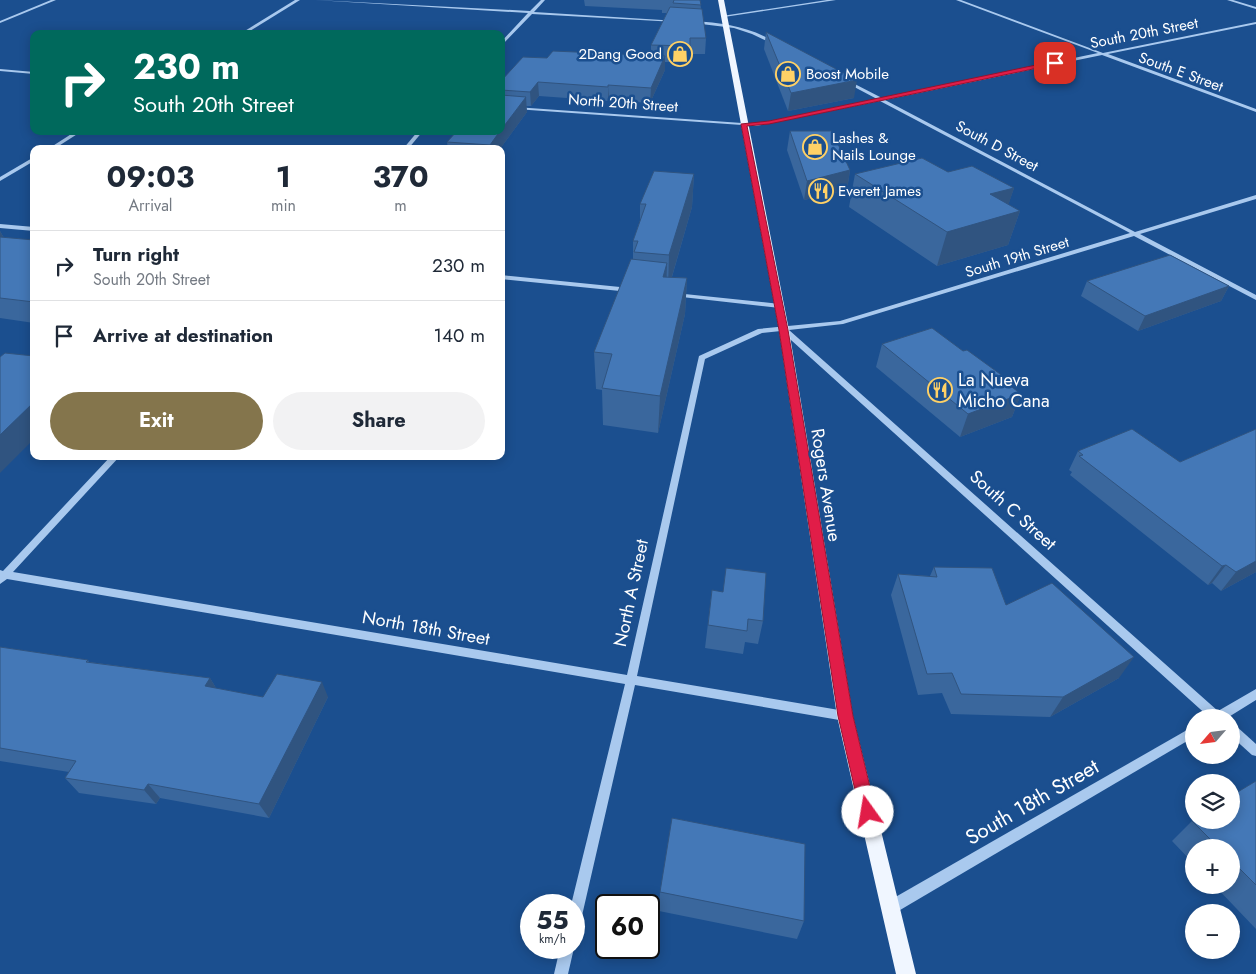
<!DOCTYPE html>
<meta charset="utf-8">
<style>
body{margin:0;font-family:Jost,sans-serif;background:#f2f2f3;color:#1f2937;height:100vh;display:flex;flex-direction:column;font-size:19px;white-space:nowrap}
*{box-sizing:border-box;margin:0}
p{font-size:16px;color:#747a83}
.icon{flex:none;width:28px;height:28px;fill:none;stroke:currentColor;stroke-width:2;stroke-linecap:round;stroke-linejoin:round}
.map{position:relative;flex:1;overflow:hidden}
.details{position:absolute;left:30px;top:145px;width:475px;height:315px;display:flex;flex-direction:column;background:#fff;border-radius:10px;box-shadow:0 2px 12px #0003}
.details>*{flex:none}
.hud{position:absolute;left:30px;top:30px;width:475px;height:105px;border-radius:10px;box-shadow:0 2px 12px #0003;background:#00695c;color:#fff;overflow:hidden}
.needle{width:32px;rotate:242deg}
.tools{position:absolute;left:1185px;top:709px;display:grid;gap:10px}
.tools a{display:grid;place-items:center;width:55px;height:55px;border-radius:50%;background:#fff;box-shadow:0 2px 12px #0003;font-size:25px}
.speed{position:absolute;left:520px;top:894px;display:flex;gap:10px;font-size:25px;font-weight:700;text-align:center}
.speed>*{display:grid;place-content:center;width:65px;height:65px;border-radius:50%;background:#fff;box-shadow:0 2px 12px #0003;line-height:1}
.speed small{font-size:12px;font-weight:400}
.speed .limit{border:2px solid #111;border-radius:8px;background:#fff;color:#111}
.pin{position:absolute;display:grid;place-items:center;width:42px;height:42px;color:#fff;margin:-21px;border-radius:10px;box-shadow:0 2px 8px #0006}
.me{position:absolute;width:55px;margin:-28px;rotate:347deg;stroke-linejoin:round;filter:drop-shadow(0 0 4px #0008)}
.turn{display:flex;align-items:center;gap:18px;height:105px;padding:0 20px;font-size:22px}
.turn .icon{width:65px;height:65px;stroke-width:2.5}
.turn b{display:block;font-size:35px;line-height:42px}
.eta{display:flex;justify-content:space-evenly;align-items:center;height:85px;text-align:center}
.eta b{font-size:30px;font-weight:700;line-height:35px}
.cta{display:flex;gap:10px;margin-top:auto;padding:10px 20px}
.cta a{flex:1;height:58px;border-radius:30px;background:#84754c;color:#fff;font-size:20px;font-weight:700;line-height:58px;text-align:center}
.cta a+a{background:#f2f2f3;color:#1f2937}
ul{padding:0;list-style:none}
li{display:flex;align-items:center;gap:15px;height:70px;padding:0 20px;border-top:1px solid #e0e1e3}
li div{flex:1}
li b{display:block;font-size:19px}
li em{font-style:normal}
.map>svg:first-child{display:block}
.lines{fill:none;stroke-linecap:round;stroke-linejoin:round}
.minor{fill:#a9c9ee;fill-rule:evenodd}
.major{fill:#f0f6ff;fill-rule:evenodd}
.wall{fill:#3a679d}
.shaded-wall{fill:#305480}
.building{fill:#4478b7;stroke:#305480}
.route{fill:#e11d48;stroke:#92132f}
.labels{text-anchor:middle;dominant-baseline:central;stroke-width:5;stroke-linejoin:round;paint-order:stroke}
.far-street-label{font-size:15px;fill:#fff;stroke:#1b4f8f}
.far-poi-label{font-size:15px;fill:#fff;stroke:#1b4f8f;text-anchor:start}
.poi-label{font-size:18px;fill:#fff;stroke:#1b4f8f;text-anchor:start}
.street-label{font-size:18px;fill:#fff;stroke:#1b4f8f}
.near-street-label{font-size:21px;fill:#fff;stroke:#1b4f8f}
</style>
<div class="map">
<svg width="1256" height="974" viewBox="0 0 1256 974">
<rect width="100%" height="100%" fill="#1b4f8f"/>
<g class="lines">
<g class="minor">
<path d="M 51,0 L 56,0 L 0,23 L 0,21 Z"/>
<path d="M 295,0 L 300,0 L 245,34 L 240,34 Z"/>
<path d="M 315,0 L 530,11 L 541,0 L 545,0 L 534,12 L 678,21 L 676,22 L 532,14 L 501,46 L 501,42 L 528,13 Z"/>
<path d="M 827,0 L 836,0 L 724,17 L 722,16 Z"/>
<path d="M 956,0 L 961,0 L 1103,53 L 1256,22 L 1256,24 L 1108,54 L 1256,109 L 1256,112 L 1102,55 L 885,100 L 1135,232 L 1256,195 L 1256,199 L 1140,234 L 1256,295 L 1256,300 L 1134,236 L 843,324 L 789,330 L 1218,711 L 1256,689 L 1256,700 L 1227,718 L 1210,718 L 781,331 L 762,333 L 705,359 L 637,676 L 845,711 L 849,712 L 851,716 L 849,720 L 845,721 L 635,685 L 581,920 L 579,925 L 574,927 L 574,905 L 571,905 L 625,684 L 7,579 L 0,584 L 0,570 L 3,571 L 111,456 L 120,456 L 13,572 L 627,675 L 699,356 L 758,329 L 840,321 L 1130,233 L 880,101 L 756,126 L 501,108 L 501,106 L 756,124 L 877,99 L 843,81 L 845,79 L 882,98 L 1098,53 Z"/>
<path d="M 1227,0 L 1233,0 L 1256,7 L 1256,9 Z"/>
<path d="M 694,21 C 723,23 752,27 776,43 L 773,44 L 752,34 L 734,28 L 693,23 Z"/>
<path d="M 0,69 L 34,72 L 34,74 L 0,71 Z"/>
<path d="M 76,131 L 82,131 L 54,149 L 48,149 Z"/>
<path d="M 418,131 L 423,131 L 408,149 L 403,149 Z"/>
<path d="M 34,157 L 34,161 L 0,181 L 0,177 Z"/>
<path d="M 0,224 L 34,227 L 34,231 L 0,228 Z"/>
<path d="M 501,275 L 630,288 L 633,290 L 630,292 L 501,279 Z"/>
<path d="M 675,293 L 780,304 L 783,306 L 780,308 L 673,296 L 672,295 Z"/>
<path d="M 1231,724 L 1235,725 L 1256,744 L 1256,756 L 1252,755 L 1231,736 Z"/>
<path d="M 1194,726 L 1194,737 L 895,913 L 890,915 L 885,913 L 883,908 L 885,903 Z"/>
<path d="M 560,948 L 574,948 L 568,974 L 554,974 Z"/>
</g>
<path class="major" d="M 718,0 L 724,0 L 789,330 L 853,716 L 916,974 L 896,974 L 837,716 L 779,330 Z"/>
</g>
<g class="wall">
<path d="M 584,0 L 700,0 L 701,9 L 706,38 L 705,54 L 690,54 L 690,62 L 665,62 L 665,70 L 650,103 L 609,100 L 608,101 L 539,96 L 531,106 L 526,106 L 527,112 L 500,149 L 448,149 L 447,142 L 501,131 L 501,81 L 547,58 L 651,55 L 651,45 L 667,13 L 662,13 L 662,10 L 585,6 Z"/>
<path d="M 766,32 L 854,98 L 788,111 L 764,49 Z"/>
<path d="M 790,131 L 850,170 L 847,190 L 804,200 L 787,150 Z"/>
<path d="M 948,172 L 1014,188 L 1008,205 L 1020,211 L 1008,245 L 937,266 L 849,207 L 855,174 Z"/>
<path d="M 694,174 L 692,207 L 672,277 L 687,278 L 685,314 L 658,433 L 603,425 L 602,390 L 596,389 L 594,352 L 633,259 L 633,241 L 640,221 L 640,204 Z"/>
<path d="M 0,231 L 4,238 L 34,240 L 34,323 L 0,318 Z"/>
<path d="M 1087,281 L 1229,286 L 1221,301 L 1138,331 L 1081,296 Z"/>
<path d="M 882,344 L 963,351 L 1007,379 L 1006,383 L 1021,394 L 1012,417 L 960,437 L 876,367 Z"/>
<path d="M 1256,429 L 1256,572 L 1221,591 L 1212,583 L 1208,585 L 1070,475 L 1072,472 L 1069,470 L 1078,451 L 1180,462 Z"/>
<path d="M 934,567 L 1006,605 L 1119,678 L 1050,717 L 951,714 L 942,693 L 918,695 L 891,595 L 898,574 L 930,576 Z"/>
<path d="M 712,590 L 763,621 L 758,644 L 745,642 L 743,654 L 705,648 Z"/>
<path d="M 0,647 L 88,660 L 89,662 L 210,678 L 216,688 L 263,697 L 328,697 L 269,818 L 160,798 L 156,804 L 79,793 L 65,778 L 69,772 L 0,761 Z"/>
<path d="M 1256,781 L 1256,929 L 1214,885 L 1231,885 L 1231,848 L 1194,848 L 1194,864 L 1172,841 L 1192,821 Z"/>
<path d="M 660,892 L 804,921 L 797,939 L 659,911 Z"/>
</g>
<g class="shaded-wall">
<path d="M 665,56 L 665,70 L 650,103 L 651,88 Z"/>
<path d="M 857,80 L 854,98 L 788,111 L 791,93 Z"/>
<path d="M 538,82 L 539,96 L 531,106 L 530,92 Z"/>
<path d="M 608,85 L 609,100 L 608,101 Z"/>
<path d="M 526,97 L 527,112 L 500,149 L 490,149 L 490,145 L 500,131 L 501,131 L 501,130 Z"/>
<path d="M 850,170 L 847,190 L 804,200 L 807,181 Z"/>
<path d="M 694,174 L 692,207 L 668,290 L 669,255 Z"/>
<path d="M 1014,188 L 1005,215 L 1020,211 L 1008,245 L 937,266 L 947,232 L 990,194 Z"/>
<path d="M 0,231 L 9,247 L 0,253 Z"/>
<path d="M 667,263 L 666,298 L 663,277 Z"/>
<path d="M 687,278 L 685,314 L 658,433 L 660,396 Z"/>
<path d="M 1229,286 L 1221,301 L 1138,331 L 1145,316 Z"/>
<path d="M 1007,379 L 999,402 L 1021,394 L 1012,417 L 960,437 L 968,414 Z"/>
<path d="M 34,402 L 34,439 L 0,473 L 0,435 Z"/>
<path d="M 1256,561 L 1256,572 L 1221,591 L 1236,572 Z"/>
<path d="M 1226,565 L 1212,583 L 1208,585 L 1222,566 Z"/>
<path d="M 1134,657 L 1119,678 L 1050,717 L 1063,697 Z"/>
<path d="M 210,678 L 219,693 L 205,686 Z"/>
<path d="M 322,682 L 328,697 L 269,818 L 259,804 Z"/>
<path d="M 148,784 L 160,798 L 156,804 L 144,790 Z"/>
</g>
<g class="building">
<path d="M 674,0 L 700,0 L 701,5 L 673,3 Z"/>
<path d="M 670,7 L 702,9 L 706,38 L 690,38 L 690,46 L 651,45 Z"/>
<path d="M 766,32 L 857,80 L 791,93 Z"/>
<path d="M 553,51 L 665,56 L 651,88 L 608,85 L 608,87 L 538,82 L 530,92 L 501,90 L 501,81 L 523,57 L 547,58 Z"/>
<path d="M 501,95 L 526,97 L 501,130 Z"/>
<path d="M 457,131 L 500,131 L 490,145 L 447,142 Z"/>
<path d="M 790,131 L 832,131 L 850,170 L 807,181 Z"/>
<path d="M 922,158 L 948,172 L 972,166 L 1014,188 L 990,194 L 1020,211 L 947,232 L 855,174 Z"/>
<path d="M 654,171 L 694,174 L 669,255 L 634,252 L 638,241 L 633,241 L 646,204 L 640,204 Z"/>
<path d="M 0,237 L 34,240 L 34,302 L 0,298 Z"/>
<path d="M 1170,255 L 1229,286 L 1145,316 L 1087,281 Z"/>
<path d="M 631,259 L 667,263 L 663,277 L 687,278 L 660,396 L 602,388 L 612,354 L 594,352 Z"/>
<path d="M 932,328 L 963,351 L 967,350 L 1007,379 L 1004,381 L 1021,394 L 968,414 L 882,344 Z"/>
<path d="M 5,353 L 34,356 L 34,402 L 0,435 L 0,357 Z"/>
<path d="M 1132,429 L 1180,462 L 1256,429 L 1256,561 L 1236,572 L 1226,565 L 1222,566 L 1079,456 L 1083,455 L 1078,451 Z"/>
<path d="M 934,567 L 992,568 L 1006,605 L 1052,583 L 1134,657 L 1063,697 L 961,694 L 952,673 L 927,674 L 898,574 L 937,577 Z"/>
<path d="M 726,568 L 766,573 L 763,621 L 748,619 L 747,631 L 708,625 L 712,590 L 723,592 Z"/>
<path d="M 0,647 L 88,660 L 86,662 L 210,678 L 205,686 L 263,697 L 277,674 L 322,682 L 259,804 L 148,784 L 144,790 L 65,778 L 76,761 L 0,748 Z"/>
<path d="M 1256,781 L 1256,885 L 1231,860 L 1231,848 L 1219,848 L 1192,821 L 1194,820 L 1231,820 L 1231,796 Z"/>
<path d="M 672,818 L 805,844 L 804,921 L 660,892 Z"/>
</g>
<path class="route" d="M 1055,61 L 1057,64 L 769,124 L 747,126 L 788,330 L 853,716 L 876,812 L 874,818 L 868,820 L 862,818 L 860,812 L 838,716 L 779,330 L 741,124 L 769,121 Z"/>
<defs>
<symbol id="shop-ring" viewBox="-11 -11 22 22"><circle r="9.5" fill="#1b4f8f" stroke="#ffd166" stroke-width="1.5"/><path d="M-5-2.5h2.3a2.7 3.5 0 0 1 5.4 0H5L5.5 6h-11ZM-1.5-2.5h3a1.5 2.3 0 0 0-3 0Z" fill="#ffd166"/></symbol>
<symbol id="restaurant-ring" viewBox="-11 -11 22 22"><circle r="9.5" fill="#1b4f8f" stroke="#ffd166" stroke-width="1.5"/><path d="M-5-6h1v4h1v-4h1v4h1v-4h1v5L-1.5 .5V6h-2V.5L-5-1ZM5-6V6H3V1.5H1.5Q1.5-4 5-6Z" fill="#ffd166"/></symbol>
</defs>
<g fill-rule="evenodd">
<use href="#shop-ring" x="666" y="40" width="28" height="28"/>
<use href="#shop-ring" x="774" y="60" width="28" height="28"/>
<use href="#shop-ring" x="801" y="133" width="28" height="28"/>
<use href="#restaurant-ring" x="807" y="177" width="28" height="28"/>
<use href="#restaurant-ring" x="926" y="376" width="28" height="28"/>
</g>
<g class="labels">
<g class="far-street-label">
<text transform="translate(1144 33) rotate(-11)">South 20th Street</text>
<text transform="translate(1181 72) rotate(20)">South E Street</text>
<text transform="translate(623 103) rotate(4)">North 20th Street</text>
<text transform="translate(997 146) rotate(28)">South D Street</text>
<text transform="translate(1017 257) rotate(-17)">South 19th Street</text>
</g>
<g class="far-poi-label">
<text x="662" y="54" text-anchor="end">2Dang Good</text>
<text x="806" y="74">Boost Mobile</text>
<text x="832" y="138">Lashes &amp;<tspan x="832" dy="17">Nails Lounge</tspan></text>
<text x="838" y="191">Everett James</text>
</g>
<g class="poi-label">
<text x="958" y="380">La Nueva<tspan x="958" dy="21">Micho Cana</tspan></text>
</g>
<g class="street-label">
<text transform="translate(826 485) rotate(81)">Rogers Avenue</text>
<text transform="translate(1013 510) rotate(42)">South C Street</text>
<text transform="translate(631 593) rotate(-78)">North A Street</text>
<text transform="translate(426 628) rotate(10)">North 18th Street</text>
</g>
<g class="near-street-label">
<text transform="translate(1032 802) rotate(-30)">South 18th Street</text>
</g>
</g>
</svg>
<div class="tools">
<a><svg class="needle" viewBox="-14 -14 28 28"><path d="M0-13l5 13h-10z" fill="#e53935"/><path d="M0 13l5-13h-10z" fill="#747a83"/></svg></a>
<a><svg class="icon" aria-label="layers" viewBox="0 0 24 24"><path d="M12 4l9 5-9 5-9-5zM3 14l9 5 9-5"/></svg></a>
<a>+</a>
<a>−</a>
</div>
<div class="speed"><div>55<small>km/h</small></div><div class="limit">60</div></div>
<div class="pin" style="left:1055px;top:63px;background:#d93025"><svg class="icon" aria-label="arrive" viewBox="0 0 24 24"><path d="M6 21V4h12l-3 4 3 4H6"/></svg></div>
<svg class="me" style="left:868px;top:812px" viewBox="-20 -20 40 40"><circle r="19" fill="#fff"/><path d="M0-13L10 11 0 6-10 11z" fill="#e11d48"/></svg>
<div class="hud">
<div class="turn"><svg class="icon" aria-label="right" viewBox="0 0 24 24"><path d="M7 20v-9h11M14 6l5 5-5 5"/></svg><div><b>230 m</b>South 20th Street</div></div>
</div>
<section class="details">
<div class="eta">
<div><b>09:03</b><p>Arrival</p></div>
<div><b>1</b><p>min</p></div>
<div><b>370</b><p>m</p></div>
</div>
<ul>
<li><svg class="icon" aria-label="right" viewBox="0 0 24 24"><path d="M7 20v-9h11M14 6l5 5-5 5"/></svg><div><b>Turn right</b><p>South 20th Street</p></div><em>230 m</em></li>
<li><svg class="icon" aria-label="arrive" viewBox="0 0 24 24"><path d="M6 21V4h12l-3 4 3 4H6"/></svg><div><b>Arrive at destination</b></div><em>140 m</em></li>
</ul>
<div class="cta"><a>Exit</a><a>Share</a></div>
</section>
</div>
